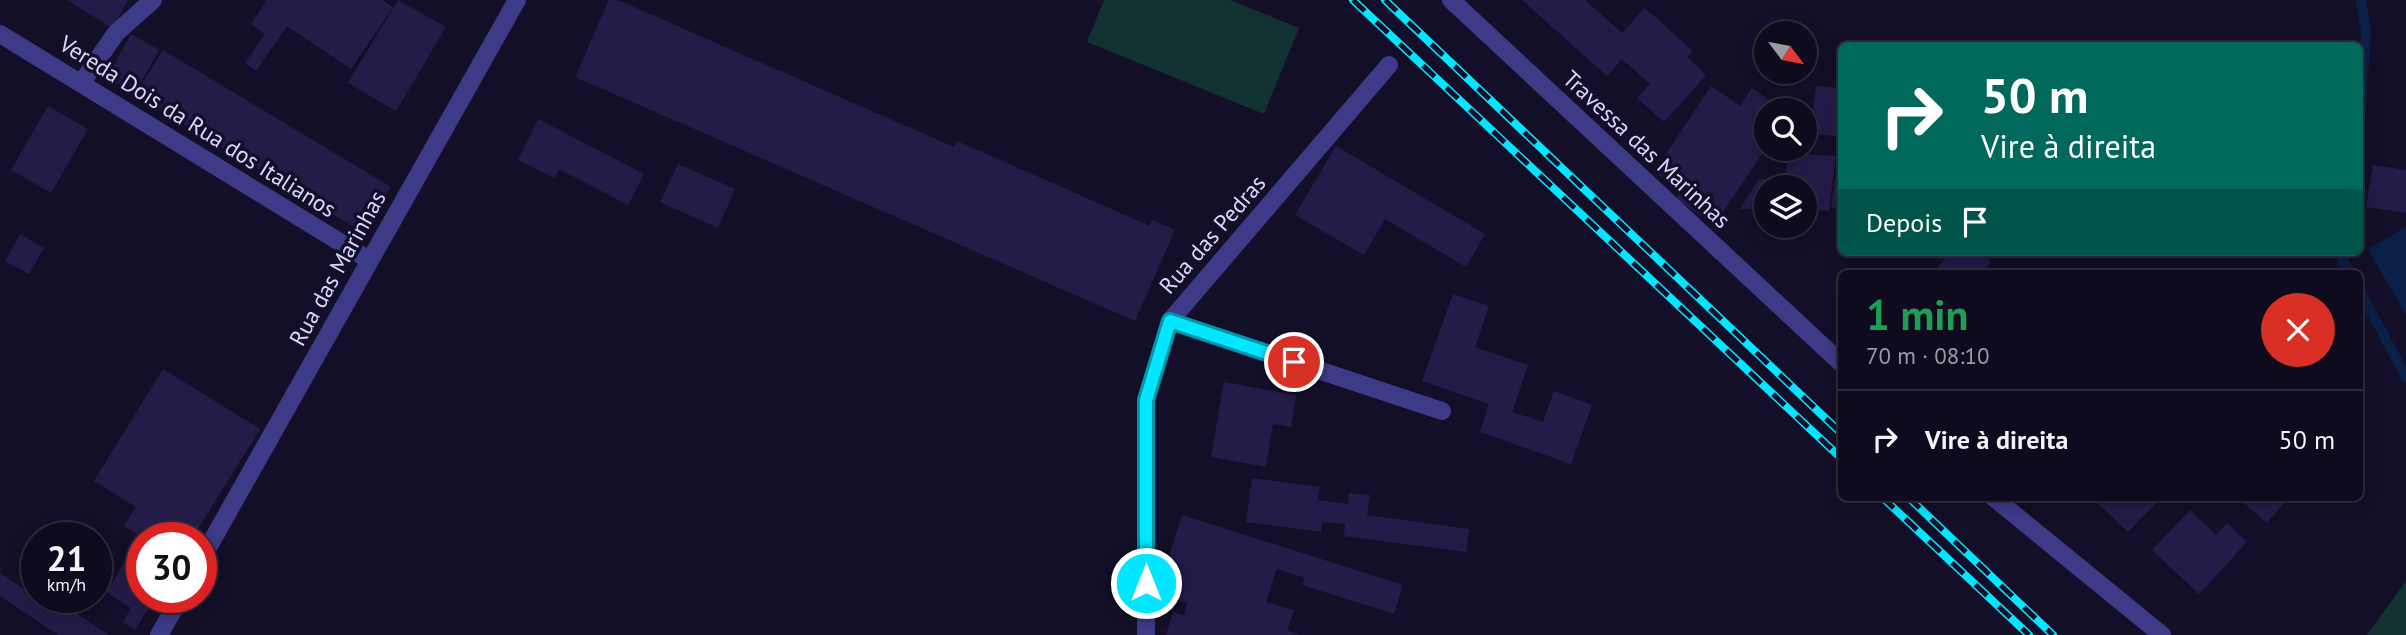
<!DOCTYPE html>
<html lang="pt">
<meta charset="utf-8">
<style>
body{margin:0;font-family:"PT Sans",sans-serif;background:#181427;color:#f1f3f6;height:100vh;display:flex;flex-direction:column;font-size:26px;white-space:nowrap}
*{box-sizing:border-box;margin:0}
p{font-size:23px;color:#9b9ba4}
.icon{flex:none;width:38px;height:38px;fill:none;stroke:currentColor;stroke-width:2;stroke-linecap:round;stroke-linejoin:round}
.map{position:relative;flex:1;overflow:hidden}
.drawer{position:absolute;left:1838px;top:270px;width:525px;height:231px;display:flex;flex-direction:column;background:#0f0b1e;border-radius:10px;box-shadow:0 4px 18px #0003,0 0 0 2px #2f2b3c}
.drawer>*{flex:none}
.top-card{position:absolute;left:1838px;top:42px;width:525px;height:214px;border-radius:10px;box-shadow:0 4px 18px #0003,0 0 0 2px #2f2b3c;background:#00695c;color:#fff;overflow:hidden}
.needle{width:46px;rotate:122deg}
.fabs{position:absolute;left:1754px;top:21px;display:grid;gap:14px}
.fabs a{display:grid;place-items:center;width:63px;height:63px;border-radius:50%;background:#0f0b1e;box-shadow:0 4px 18px #0003,0 0 0 2px #2f2b3c;font-size:35px}
.speed{position:absolute;left:21px;top:522px;display:flex;gap:14px;font-size:35px;font-weight:700;text-align:center}
.speed>*{display:grid;place-content:center;width:91px;height:91px;border-radius:50%;background:#0f0b1e;box-shadow:0 4px 18px #0003,0 0 0 2px #2f2b3c;line-height:1}
.speed small{font-size:18px;font-weight:400}
.speed .limit{border:10px solid #d22;background:#fff;color:#111}
.pin{position:absolute;display:grid;place-items:center;width:60px;height:60px;color:#fff;margin:-30px;border:4px solid #fff;border-radius:50%;box-shadow:0 2px 7px #0007}
.me{position:absolute;width:77px;margin:-38px;rotate:0deg;stroke-linejoin:round;filter:drop-shadow(0 0 5px #0008)}
.turn{display:flex;align-items:center;gap:24px;height:147px;padding:0 28px;font-size:32px}
.turn .icon{width:91px;height:91px;stroke-width:2.5}
.turn b{display:block;font-size:49px;line-height:60px}
.then{display:flex;align-items:center;height:66px;padding:0 28px;background:#0003;gap:14px;font-size:26px}
.round{display:grid;place-items:center;flex:none;width:74px;height:74px;border-radius:37px;background:#181427}
.overview{display:flex;align-items:center;justify-content:space-between;height:119px;padding:0 28px}
h1{font-size:42px;font-weight:700;line-height:52px;color:#1e9e55}
ul{padding:0;list-style:none}
li{display:flex;align-items:center;gap:21px;height:98px;padding:0 28px;border-top:2px solid #2f2b3c}
li div{flex:1}
li b{display:block;font-size:26px}
li em{font-style:normal}
.map>svg:first-child{display:block}
.green{fill:#123231}
.water{fill:#0a2047}
.lines{fill:none;stroke-linecap:round;stroke-linejoin:round}
.stream{stroke:#0a2047;stroke-width:10}
.building{fill:#251b49}
.lane{stroke:#3d3a88;stroke-width:18}
.street{stroke:#3d3a88;stroke-width:18}
.rail-casing{stroke:#03e6ff;stroke-width:8}
.rail{stroke:#140f28;stroke-width:5;stroke-dasharray:16;stroke-linecap:butt}
.route-casing{stroke:#0296a6;stroke-width:18}
.route{stroke:#03e6ff;stroke-width:12}
.labels{text-anchor:middle;dominant-baseline:central;stroke-width:7;stroke-linejoin:round;paint-order:stroke}
.street-label{font-size:23px;fill:#dbd7ff;stroke:#140f28}
</style>
<div class="map">
<svg width="2406" height="635" viewBox="0 0 2406 635">
<rect width="100%" height="100%" fill="#140f28"/>
<g class="green">
<path d="M 1104,0 L 1230,0 L 1299,28 L 1264,114 L 1087,42 Z"/>
<path d="M 2406,581 L 2406,635 L 2367,635 Z"/>
</g>
<path class="water" d="M 2406,227 L 2406,315 L 2368,249 Z"/>
<g class="lines">
<g class="stream">
<path d="M 2359,136 L 2366,32 L 2361,0"/>
<path d="M 2339,252 L 2349,273"/>
<path d="M 2359,289 L 2406,377"/>
</g>
</g>
<g class="building">
<path d="M 67,0 L 128,0 L 112,28 Z"/>
<path d="M 267,0 L 382,0 L 393,7 L 351,69 L 287,26 L 256,71 L 245,63 L 265,34 L 251,24 Z"/>
<path d="M 398,0 L 446,27 L 396,111 L 348,83 Z"/>
<path d="M 609,0 L 618,0 L 954,147 L 957,141 L 1150,226 L 1152,220 L 1175,230 L 1135,321 L 575,77 Z"/>
<path d="M 1522,0 L 1585,0 L 1622,33 L 1645,8 L 1693,51 L 1687,57 L 1706,75 L 1664,122 L 1637,98 L 1650,84 L 1622,59 L 1607,76 Z"/>
<path d="M 131,34 L 159,50 L 135,93 L 107,77 Z"/>
<path d="M 163,50 L 391,187 L 364,233 L 135,95 Z"/>
<path d="M 1711,86 L 1740,106 L 1752,88 L 1774,103 L 1754,131 L 1766,139 L 1766,148 L 1714,225 L 1676,199 L 1682,191 L 1654,172 Z"/>
<path d="M 1816,86 L 1841,88 L 1841,137 L 1810,133 Z"/>
<path d="M 48,106 L 88,129 L 51,193 L 11,170 Z"/>
<path d="M 538,119 L 644,174 L 628,205 L 559,169 L 554,178 L 518,160 Z"/>
<path d="M 1336,146 L 1485,234 L 1466,267 L 1385,219 L 1364,255 L 1295,215 Z"/>
<path d="M 1790,153 L 1836,156 L 1829,211 L 1804,209 L 1804,187 L 1766,187 L 1766,208 L 1740,209 L 1758,180 L 1785,176 Z"/>
<path d="M 678,164 L 735,189 L 718,228 L 660,202 Z"/>
<path d="M 2373,165 L 2406,170 L 2406,213 L 2366,207 Z"/>
<path d="M 1835,179 L 1841,180 L 1841,209 L 1831,207 Z"/>
<path d="M 20,234 L 44,248 L 29,274 L 5,261 Z"/>
<path d="M 1951,252 L 1980,252 L 1991,262 L 1982,273 L 1933,273 Z"/>
<path d="M 1453,294 L 1489,306 L 1475,347 L 1528,365 L 1512,412 L 1543,422 L 1554,391 L 1592,405 L 1571,464 L 1480,432 L 1489,404 L 1422,381 Z"/>
<path d="M 163,369 L 260,429 L 193,537 L 142,537 L 142,597 L 156,597 L 135,630 L 123,622 L 131,608 L 106,592 L 141,537 L 124,526 L 136,507 L 94,481 Z"/>
<path d="M 1224,382 L 1296,395 L 1291,427 L 1273,424 L 1266,467 L 1211,457 Z"/>
<path d="M 1252,478 L 1320,487 L 1318,500 L 1348,504 L 1349,493 L 1370,495 L 1367,515 L 1469,529 L 1466,552 L 1344,536 L 1345,524 L 1322,522 L 1321,532 L 1246,522 Z"/>
<path d="M 2091,497 L 2162,497 L 2128,532 Z"/>
<path d="M 2237,497 L 2289,497 L 2267,523 Z"/>
<path d="M 2190,510 L 2216,535 L 2227,523 L 2247,542 L 2199,594 L 2152,550 Z"/>
<path d="M 1182,515 L 1403,585 L 1394,614 L 1302,585 L 1305,578 L 1277,569 L 1266,602 L 1294,610 L 1287,630 L 1300,635 L 1166,635 L 1173,612 L 1184,615 L 1187,603 L 1157,593 Z"/>
<path d="M 0,573 L 31,594 L 37,584 L 37,597 L 52,597 L 109,635 L 58,635 L 0,596 Z"/>
</g>
<g class="lines">
<path class="lane" d="M 1170,321 L 1442,411"/>
<g class="street">
<path d="M 1451,0 L 1841,363"/>
<path d="M 0,34 L 369,260"/>
<path d="M 82,82 L 116,33 L 153,0"/>
<path d="M 1993,497 L 2162,635"/>
<path d="M 201,560 L 517,0"/>
<path d="M 159,635 L 181,597"/>
<path d="M 1146,635 L 1146,400 L 1170,321 L 1389,65"/>
</g>
<defs>
<g id="rail">
<path d="M 1353,0 L 1841,458"/>
<path d="M 1385,0 L 1841,433"/>
<path d="M 1882,497 L 2029,635"/>
<path d="M 1908,497 L 2053,635"/>
</g>
</defs>
<use href="#rail" class="rail-casing"/>
<use href="#rail" class="rail"/>
</g>
<g class="lines">
<defs>
<path id="route" d="M 1146,583 L 1146,400 L 1170,321 L 1294,362"/>
</defs>
<use href="#route" class="route-casing"/>
<use href="#route" class="route"/>
</g>
<g class="labels">
<g class="street-label">
<text transform="translate(198 126) rotate(32)">Vereda Dois da Rua dos Italianos</text>
<text transform="translate(1647 149) rotate(43)">Travessa das Marinhas</text>
<text transform="translate(1212 234) rotate(-49)">Rua das Pedras</text>
<text transform="translate(337 268) rotate(-61)">Rua das Marinhas</text>
</g>
</g>
</svg>
<div class="fabs">
<a><svg class="needle" viewBox="-14 -14 28 28"><path d="M0-13l5 13h-10z" fill="#e53935"/><path d="M0 13l5-13h-10z" fill="#9b9ba4"/></svg></a>
<a><svg class="icon" aria-label="search" viewBox="0 0 24 24"><circle cx="10" cy="10" r="6"/><path d="M15 15l6 6"/></svg></a>
<a><svg class="icon" aria-label="layers" viewBox="0 0 24 24"><path d="M12 4l9 5-9 5-9-5zM3 14l9 5 9-5"/></svg></a>
</div>
<div class="speed"><div>21<small>km/h</small></div><div class="limit">30</div></div>
<div class="pin" style="left:1294px;top:362px;background:#d93025"><svg class="icon" aria-label="arrive" viewBox="0 0 24 24"><path d="M6 21V4h12l-3 4 3 4H6"/></svg></div>
<svg class="me" style="left:1146px;top:583px" viewBox="-20 -20 40 40"><circle r="17" fill="#03e6ff" stroke="#fff" stroke-width="3"/><path d="M0-11L8 9 0 5-8 9z" fill="#fff"/></svg>
<div class="top-card">
<div class="turn"><svg class="icon" aria-label="right" viewBox="0 0 24 24"><path d="M7 20v-9h11M14 6l5 5-5 5"/></svg><div><b>50 m</b>Vire à direita</div></div>
<div class="then">Depois<svg class="icon" aria-label="arrive" viewBox="0 0 24 24"><path d="M6 21V4h12l-3 4 3 4H6"/></svg></div>
</div>
<section class="drawer">
<div class="overview"><div><h1>1 min</h1><p>70 m · 08:10</p></div><a class="round" style="background:#d93025;color:#fff"><svg class="icon" aria-label="close" viewBox="0 0 24 24"><path d="M6 6l12 12M18 6L6 18"/></svg></a></div>
<ul>
<li><svg class="icon" aria-label="right" viewBox="0 0 24 24"><path d="M7 20v-9h11M14 6l5 5-5 5"/></svg><div><b>Vire à direita</b></div><em>50 m</em></li>
</ul>
</section>
</div>
